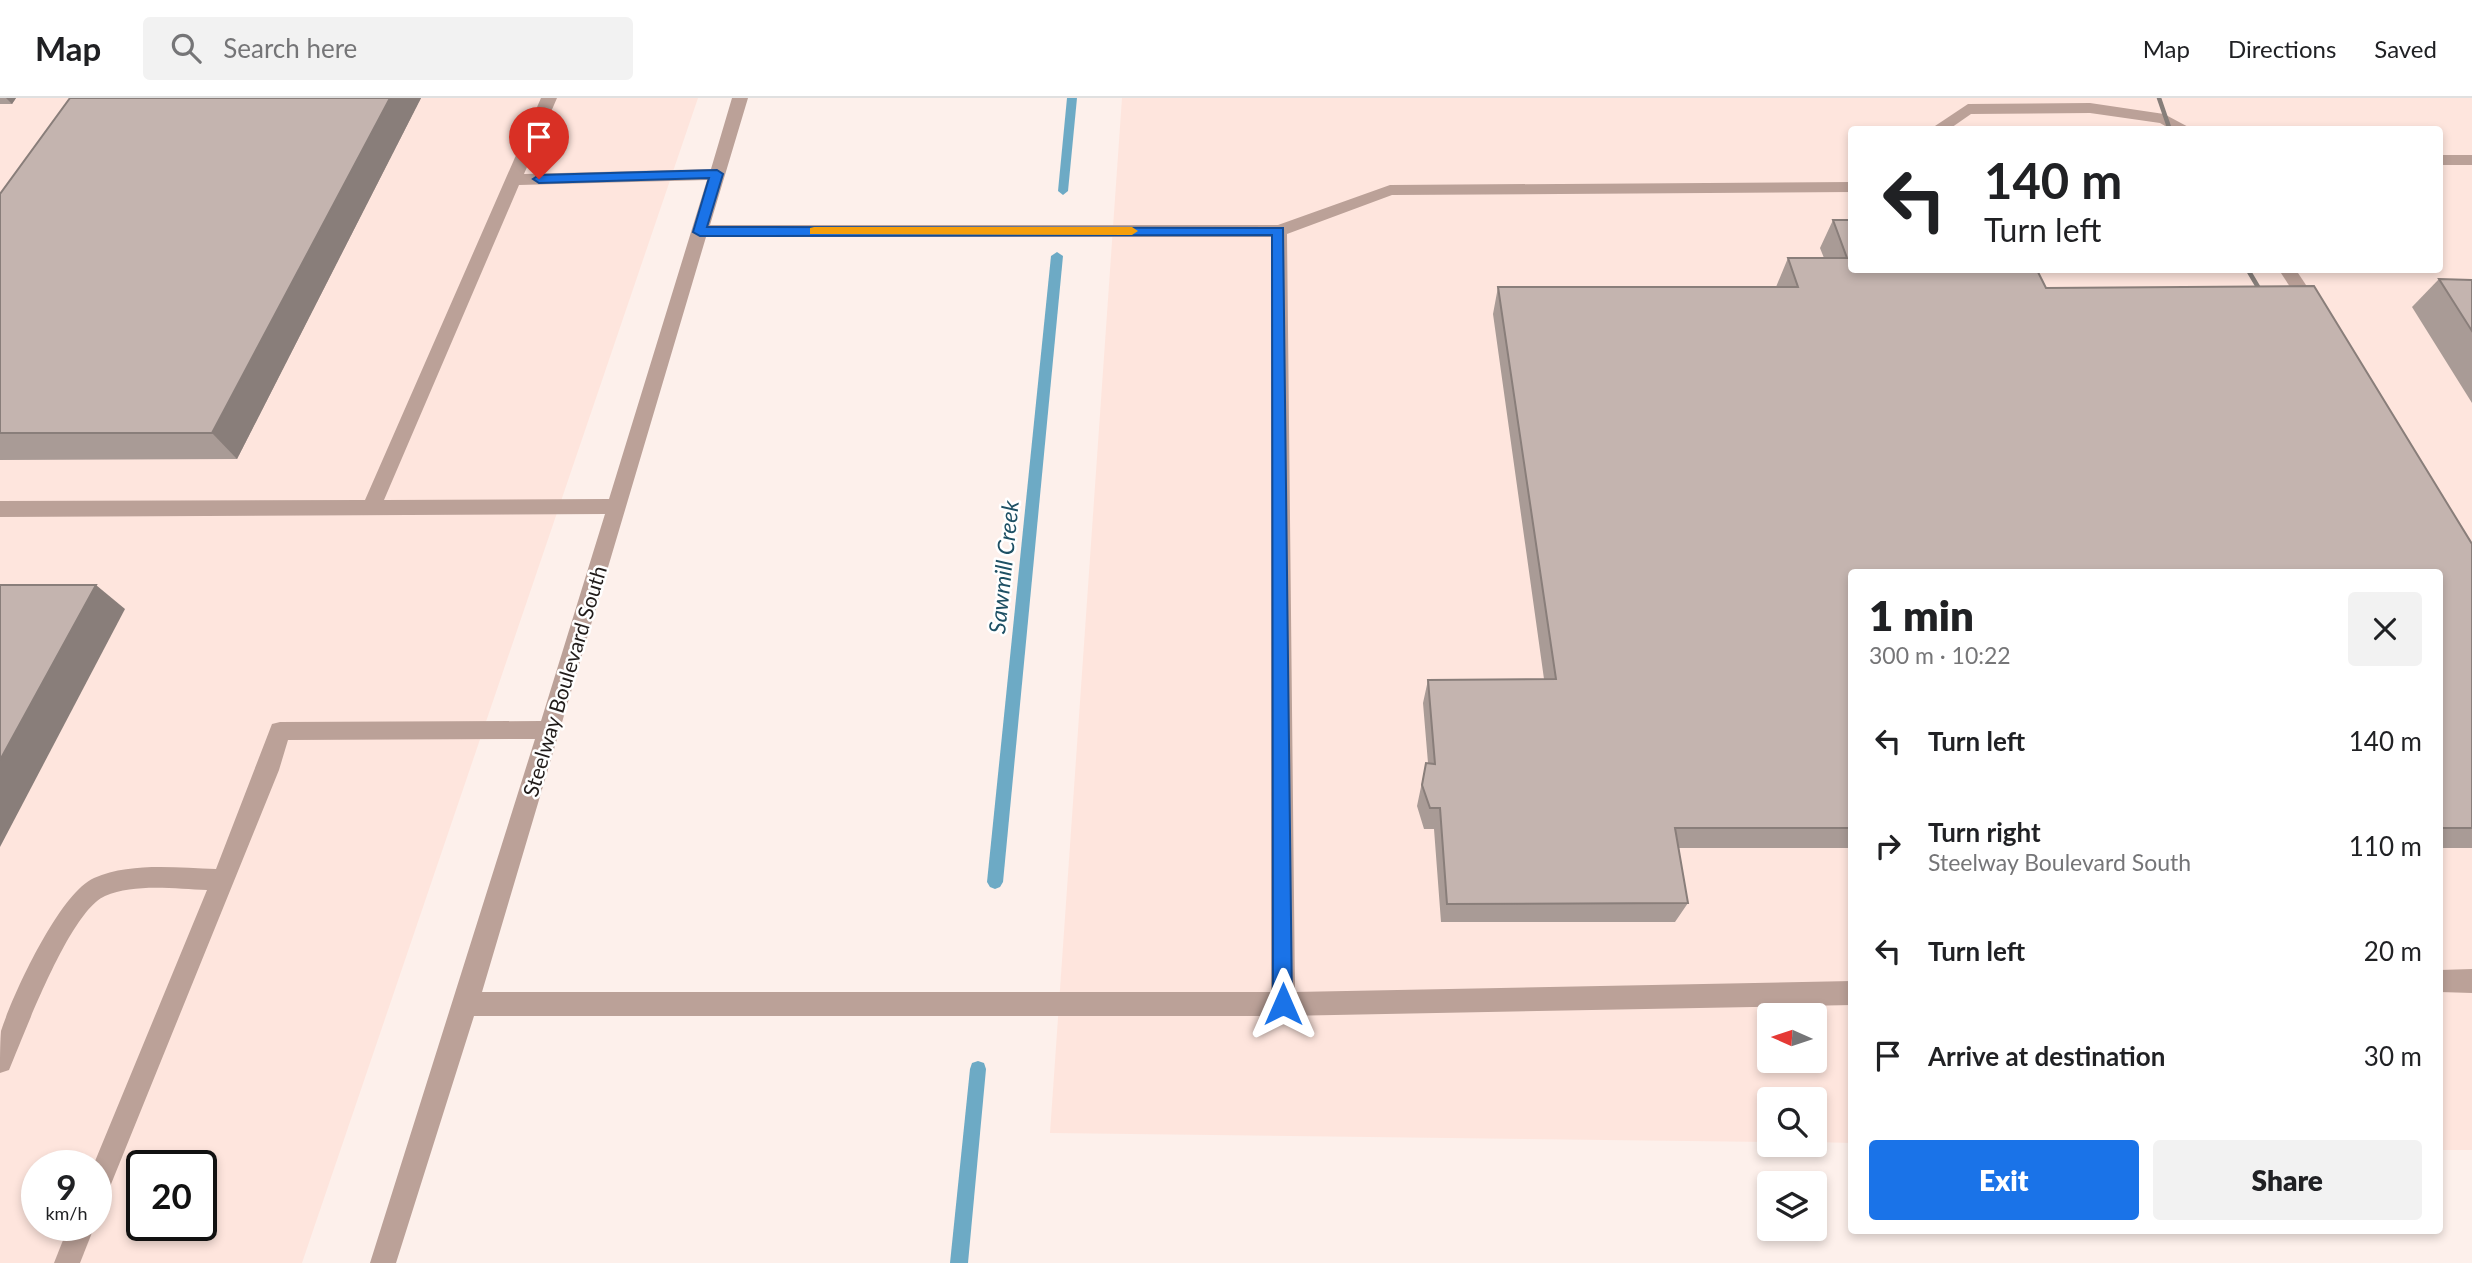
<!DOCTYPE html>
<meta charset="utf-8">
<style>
body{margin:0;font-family:Lato,sans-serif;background:#f2f2f2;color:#202124;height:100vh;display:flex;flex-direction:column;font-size:26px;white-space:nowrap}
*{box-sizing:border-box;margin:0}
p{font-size:23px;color:#757577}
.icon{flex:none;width:38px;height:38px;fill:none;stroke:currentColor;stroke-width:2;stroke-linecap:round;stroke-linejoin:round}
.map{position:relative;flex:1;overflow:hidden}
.drawer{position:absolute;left:1848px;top:471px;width:595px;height:665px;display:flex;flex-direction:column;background:#fff;border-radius:7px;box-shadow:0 4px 10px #0003}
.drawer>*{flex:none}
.banner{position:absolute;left:1848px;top:28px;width:595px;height:147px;border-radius:7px;box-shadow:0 4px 10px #0003;background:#fff;color:#202124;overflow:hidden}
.needle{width:46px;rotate:273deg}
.tools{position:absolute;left:1757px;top:905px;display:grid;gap:14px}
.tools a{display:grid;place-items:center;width:70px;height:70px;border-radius:7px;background:#fff;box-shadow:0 4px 10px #0003;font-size:35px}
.speed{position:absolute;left:21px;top:1052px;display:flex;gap:14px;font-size:35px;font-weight:700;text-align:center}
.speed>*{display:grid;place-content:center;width:91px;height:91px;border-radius:50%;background:#fff;box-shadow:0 4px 10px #0003;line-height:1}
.speed small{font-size:18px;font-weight:400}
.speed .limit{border:4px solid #111;border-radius:10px;background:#fff;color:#111}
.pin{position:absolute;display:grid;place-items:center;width:60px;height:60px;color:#fff;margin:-72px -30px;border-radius:50% 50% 50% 0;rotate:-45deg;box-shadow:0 0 7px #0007}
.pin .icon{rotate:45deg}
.me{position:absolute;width:77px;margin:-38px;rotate:0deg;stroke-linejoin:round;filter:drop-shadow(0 0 5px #0008)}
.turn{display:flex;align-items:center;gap:24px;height:147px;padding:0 21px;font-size:32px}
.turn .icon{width:91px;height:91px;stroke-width:2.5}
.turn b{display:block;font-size:49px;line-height:60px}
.round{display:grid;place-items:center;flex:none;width:74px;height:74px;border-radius:7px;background:#f2f2f2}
.summary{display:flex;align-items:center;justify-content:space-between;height:119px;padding:0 21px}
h1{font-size:42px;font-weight:800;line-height:52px}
.button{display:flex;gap:14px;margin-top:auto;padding:14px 21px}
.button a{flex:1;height:80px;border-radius:7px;background:#1a73e8;color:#fff;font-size:28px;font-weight:800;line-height:80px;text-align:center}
.button a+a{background:#f2f2f2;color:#202124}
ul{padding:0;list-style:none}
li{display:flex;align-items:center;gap:21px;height:105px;padding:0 21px}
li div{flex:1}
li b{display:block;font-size:26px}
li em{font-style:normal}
header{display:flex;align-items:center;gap:42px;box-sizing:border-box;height:98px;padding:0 35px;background:#fff;border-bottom:2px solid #e0e0e0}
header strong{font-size:33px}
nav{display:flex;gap:38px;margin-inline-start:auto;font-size:24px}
.search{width:490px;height:63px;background:#f2f2f2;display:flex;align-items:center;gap:18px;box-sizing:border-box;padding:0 24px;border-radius:7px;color:#757577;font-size:26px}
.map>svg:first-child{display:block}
.built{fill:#fee5dd;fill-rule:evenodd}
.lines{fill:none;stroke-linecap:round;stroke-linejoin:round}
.stream{fill:#6daac5;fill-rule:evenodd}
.minor{fill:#bba198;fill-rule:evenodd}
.rail{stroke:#867e7a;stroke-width:4.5}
.wall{fill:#a99b96}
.shaded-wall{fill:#897e7a}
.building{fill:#c4b4af;stroke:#897e7a;stroke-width:2}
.route{fill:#1a73e8;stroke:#114b97;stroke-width:2}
.slow{fill:#f59e0b}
.labels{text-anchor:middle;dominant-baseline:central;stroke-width:5;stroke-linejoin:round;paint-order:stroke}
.street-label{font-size:21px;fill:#201b19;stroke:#fff}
.water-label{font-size:23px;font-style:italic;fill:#1e5064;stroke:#fff}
</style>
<header>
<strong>Map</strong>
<div class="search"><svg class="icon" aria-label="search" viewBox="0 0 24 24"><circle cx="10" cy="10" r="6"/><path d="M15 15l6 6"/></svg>Search here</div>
<nav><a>Map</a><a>Directions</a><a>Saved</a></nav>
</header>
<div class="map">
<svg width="2472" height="1165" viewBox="0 0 2472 1165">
<rect width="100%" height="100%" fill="#fdf0eb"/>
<g class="built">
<path d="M 0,0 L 698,0 L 302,1165 L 0,1165 ZM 37,1068 L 96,1068 L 96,1127 L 37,1127 ZM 142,1068 L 201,1068 L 201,1127 L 142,1127 Z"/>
<path d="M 1122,0 L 2472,0 L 2472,1052 L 2440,1052 L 2440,474 L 1852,474 L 1851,1045 L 1815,1044 L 1815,1001 L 1769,1001 L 1769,1044 L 1050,1035 ZM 1852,32 L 2440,32 L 2440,172 L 1852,172 ZM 1769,917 L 1815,917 L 1815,962 L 1769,962 Z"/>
</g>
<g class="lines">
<g class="stream">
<path d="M 1067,0 L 1077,0 L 1068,93 L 1063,97 L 1058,93 Z"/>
<path d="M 1057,154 L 1063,158 L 1003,784 L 1000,789 L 995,791 L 990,789 L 987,784 L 1051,158 Z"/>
<path d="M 978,963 L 984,965 L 986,971 L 968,1165 L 950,1165 L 970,971 L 972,965 Z"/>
</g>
<g class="minor">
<path d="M 541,0 L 557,0 L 524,76 L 711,71 L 732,0 L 748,0 L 710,127 L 1278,127 L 1390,87 L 1852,84 L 1852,94 L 1392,97 L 1287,136 L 1295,894 L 1852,883 L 1852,907 L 1283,918 L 474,918 L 396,1165 L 370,1165 L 535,641 L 288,642 L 279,672 L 105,1101 L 96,1105 L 96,1068 L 93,1068 L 207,792 C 176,791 135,785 105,798 C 70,813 25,934 9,972 L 0,975 C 0,962 0,945 1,933 C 13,896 59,796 94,780 C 131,764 177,770 216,771 L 272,626 L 280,624 L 541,623 L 605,416 L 0,419 L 0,403 L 365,402 ZM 707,82 L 609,401 L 384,402 L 519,87 ZM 706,139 L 1271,139 L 1271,894 L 482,894 Z"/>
<path d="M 2090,5 L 2164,16 L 2194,32 L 2172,32 L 2160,25 L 2090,15 L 1971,16 L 1948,32 L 1929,32 L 1968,6 Z"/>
<rect x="2440" y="57" width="32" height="10"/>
<path d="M 2279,172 L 2296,172 L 2322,211 L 2319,215 L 2307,215 Z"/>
<path d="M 2472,871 L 2472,895 L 2440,894 L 2440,872 Z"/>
<path d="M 69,1127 L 95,1127 L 80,1165 L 54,1165 Z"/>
</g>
<g class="rail">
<path d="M 2159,0 L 2170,32"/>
<path d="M 2248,172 L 2264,199"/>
</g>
</g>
<g class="wall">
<path d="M 0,0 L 16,0 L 12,6 L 0,6 Z"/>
<path d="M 70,0 L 421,0 L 237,361 L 0,362 L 0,96 Z"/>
<path d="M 1833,122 L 2046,190 L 2472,446 L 2472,750 L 2440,750 L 2440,474 L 1852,474 L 1852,750 L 1678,750 L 1688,805 L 1675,824 L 1441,824 L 1434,731 L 1424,731 L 1417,708 L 1426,665 L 1428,665 L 1423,605 L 1428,582 L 1544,581 L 1493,216 L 1498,189 L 1776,189 L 1788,160 L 1824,160 L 1820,150 Z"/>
<path d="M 2439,181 L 2472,182 L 2472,305 L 2412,209 Z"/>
</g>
<g class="shaded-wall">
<path d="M 6,0 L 16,0 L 12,6 Z"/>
<path d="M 390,0 L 421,0 L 237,361 L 212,335 Z"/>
<path d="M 96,487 L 125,511 L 0,749 L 0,662 Z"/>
</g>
<g class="building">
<path d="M 70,0 L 390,0 L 212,335 L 0,335 L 0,96 Z"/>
<path d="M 1833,122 L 1852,122 L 1852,172 L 2037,172 L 2046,190 L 2314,188 L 2472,446 L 2472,730 L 2440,730 L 2440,474 L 1852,474 L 1852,730 L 1675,730 L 1688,805 L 1447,806 L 1440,710 L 1430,710 L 1422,687 L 1426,665 L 1435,666 L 1428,582 L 1556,581 L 1498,189 L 1798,189 L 1788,160 L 1847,160 Z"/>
<path d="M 2439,181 L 2472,182 L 2472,233 Z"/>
<path d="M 0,487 L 96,487 L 0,662 Z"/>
</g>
<path class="route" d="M 717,72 L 723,76 L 707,129 L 1283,130 L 1292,906 L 1289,912 L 1283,915 L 1276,912 L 1273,906 L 1272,137 L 700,138 L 693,134 L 709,80 L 539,85 L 533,81 L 539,77 Z"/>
<path class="slow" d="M 814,129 L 1132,129 L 1138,133 L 1132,137 L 810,136 L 810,130 Z"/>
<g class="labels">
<g class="street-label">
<text transform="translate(564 583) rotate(-73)">Steelway Boulevard South</text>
</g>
<g class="water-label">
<text transform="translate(1003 469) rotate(-84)">Sawmill Creek</text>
</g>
</g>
</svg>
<div class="tools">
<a><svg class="needle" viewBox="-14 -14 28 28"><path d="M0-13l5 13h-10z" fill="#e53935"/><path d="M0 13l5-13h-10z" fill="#757577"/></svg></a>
<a><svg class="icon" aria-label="search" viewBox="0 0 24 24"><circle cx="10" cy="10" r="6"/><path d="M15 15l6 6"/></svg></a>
<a><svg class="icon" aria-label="layers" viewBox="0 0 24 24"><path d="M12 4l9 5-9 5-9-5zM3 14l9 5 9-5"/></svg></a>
</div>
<div class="speed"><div>9<small>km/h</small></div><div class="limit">20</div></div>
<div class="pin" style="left:539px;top:81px;background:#d93025"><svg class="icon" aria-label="arrive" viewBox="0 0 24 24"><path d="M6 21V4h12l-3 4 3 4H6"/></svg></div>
<svg class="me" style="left:1283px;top:906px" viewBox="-20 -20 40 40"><path d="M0-17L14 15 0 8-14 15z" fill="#1a73e8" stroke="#fff" stroke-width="4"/></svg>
<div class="banner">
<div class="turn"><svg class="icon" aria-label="left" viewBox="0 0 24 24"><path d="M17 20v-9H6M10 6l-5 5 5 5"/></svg><div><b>140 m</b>Turn left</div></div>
</div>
<section class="drawer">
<div class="summary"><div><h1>1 min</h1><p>300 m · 10:22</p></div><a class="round"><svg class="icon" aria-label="close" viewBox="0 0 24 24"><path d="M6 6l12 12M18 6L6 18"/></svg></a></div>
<ul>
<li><svg class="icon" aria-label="left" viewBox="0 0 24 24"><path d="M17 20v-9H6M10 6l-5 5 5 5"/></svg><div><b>Turn left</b></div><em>140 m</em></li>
<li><svg class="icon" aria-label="right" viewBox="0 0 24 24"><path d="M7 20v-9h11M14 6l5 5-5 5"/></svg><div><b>Turn right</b><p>Steelway Boulevard South</p></div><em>110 m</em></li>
<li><svg class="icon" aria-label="left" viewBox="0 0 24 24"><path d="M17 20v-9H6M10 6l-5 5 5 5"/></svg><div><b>Turn left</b></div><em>20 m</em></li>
<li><svg class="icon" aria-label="arrive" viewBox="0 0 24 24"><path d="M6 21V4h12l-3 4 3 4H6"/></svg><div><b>Arrive at destination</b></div><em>30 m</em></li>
</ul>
<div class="button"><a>Exit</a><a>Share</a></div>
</section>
</div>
